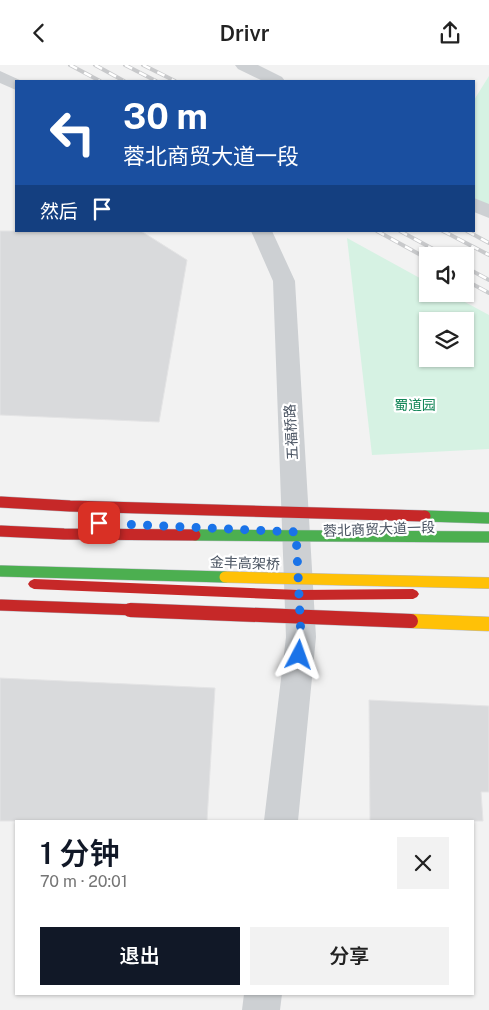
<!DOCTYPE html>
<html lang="zh">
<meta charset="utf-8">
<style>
body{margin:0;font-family:"Public Sans","Noto Sans SC",sans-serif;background:#f2f2f2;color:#222;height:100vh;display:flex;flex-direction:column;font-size:19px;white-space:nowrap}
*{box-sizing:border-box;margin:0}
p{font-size:16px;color:#767676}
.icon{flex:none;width:28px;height:28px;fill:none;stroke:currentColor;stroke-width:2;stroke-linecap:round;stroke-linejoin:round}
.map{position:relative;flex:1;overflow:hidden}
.panel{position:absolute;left:15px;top:755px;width:459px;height:175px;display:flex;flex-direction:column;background:#fff;border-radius:0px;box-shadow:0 1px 4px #0004}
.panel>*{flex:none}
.hud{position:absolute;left:15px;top:15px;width:460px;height:152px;border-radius:0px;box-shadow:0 1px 4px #0004;background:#1a4fa0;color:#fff;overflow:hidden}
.buttons{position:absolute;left:419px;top:182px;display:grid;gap:10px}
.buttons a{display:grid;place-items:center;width:55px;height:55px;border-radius:0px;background:#fff;box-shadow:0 1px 4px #0004;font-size:25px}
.pin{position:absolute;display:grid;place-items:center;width:42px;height:42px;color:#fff;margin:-21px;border-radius:10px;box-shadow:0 2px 8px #0006}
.me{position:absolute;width:55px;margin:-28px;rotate:4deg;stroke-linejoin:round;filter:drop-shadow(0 0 4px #0008)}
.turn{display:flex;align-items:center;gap:18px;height:105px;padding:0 25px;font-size:22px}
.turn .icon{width:65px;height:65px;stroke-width:2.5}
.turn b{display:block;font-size:35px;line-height:42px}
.then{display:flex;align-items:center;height:48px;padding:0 25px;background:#0003;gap:10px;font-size:19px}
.round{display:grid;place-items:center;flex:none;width:52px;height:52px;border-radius:0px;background:#f2f2f2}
.headline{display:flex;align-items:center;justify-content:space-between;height:85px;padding:0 25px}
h1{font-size:30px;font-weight:600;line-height:38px;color:#111827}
.action{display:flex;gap:10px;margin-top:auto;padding:10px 25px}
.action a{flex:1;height:58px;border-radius:0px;background:#111827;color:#fff;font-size:20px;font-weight:600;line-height:58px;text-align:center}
.action a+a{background:#f2f2f2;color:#222}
header{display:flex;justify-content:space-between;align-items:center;height:65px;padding:0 25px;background:#fff;font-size:22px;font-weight:600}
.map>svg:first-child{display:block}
.green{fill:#d6f2e3;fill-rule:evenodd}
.building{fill:#d9dadc;stroke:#e4e4e5}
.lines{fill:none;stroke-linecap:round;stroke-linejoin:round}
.street{fill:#cdd0d3;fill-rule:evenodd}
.jam{fill:#c62828;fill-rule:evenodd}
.rail-casing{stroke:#c8c9cb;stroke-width:4}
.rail{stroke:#fff;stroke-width:2.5;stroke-dasharray:8;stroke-linecap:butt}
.fast-bridge-casing{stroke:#b6bac2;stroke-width:12;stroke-linecap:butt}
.slow-bridge-far1-casing{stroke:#b6bac2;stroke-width:12;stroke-linecap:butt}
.slow-bridge-casing{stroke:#b6bac2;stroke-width:15;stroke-linecap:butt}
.jam-bridge-far1-casing{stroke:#b6bac2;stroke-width:12;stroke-linecap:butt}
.jam-bridge-casing{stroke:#b6bac2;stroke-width:15;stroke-linecap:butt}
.fast-bridge{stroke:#4caf50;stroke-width:11}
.slow-bridge-far1{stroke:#ffc107;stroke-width:11}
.slow-bridge{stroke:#ffc107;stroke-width:14}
.jam-bridge-far1{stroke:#c62828;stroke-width:11}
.jam-bridge{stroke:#c62828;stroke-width:14}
.route{stroke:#1a73e8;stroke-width:9;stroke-dasharray:0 16.2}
.labels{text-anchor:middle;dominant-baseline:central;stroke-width:4.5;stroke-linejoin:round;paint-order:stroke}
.park-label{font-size:14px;fill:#148658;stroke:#fff}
.street-label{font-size:14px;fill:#485260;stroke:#fff}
</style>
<header><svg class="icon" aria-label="back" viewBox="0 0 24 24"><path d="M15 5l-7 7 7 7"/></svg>Drivr<svg class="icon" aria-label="share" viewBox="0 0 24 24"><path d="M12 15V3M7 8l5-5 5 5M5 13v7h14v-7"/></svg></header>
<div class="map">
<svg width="489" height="945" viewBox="0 0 489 945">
<rect width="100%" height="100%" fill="#f2f2f2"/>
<g class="green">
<path d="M 489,11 L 489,141 L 474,133 L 474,35 Z"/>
<path d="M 347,173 L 427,217 L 428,229 L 450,229 L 489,250 L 489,384 L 372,390 ZM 428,256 L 465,256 L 465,294 L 428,294 Z"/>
</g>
<g class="building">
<path d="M 0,166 L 141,166 L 187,195 L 159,357 L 0,350 Z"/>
<path d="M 0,613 L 215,623 L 207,756 L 0,756 Z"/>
<path d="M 369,635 L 489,641 L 489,727 L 481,727 L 483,756 L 370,756 Z"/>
</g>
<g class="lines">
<g class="street">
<path d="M 235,0 L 258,0 L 282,12 L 285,16 L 263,16 L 238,4 Z"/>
<path d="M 0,6 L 22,16 L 16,16 L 16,25 L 0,18 Z"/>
<path d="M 474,133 L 489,139 L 489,153 L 474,147 Z"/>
<path d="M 251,166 L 272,166 L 295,216 L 316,572 L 298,756 L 264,756 L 286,572 L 273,216 Z"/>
<path d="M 244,929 L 282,929 L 280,945 L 242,945 Z"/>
</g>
<path class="jam" d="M 34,514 L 299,525 L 413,524 L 417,526 L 419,529 L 417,532 L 413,534 L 299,535 L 34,524 L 30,522 L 28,519 L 30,516 Z"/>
<defs>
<g id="rail">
<path d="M 70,0 L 100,16"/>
<path d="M 95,0 L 124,16"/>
<path d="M 125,0 L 156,16"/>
<path d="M 143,0 L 175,16"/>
<path d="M 377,166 L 428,194"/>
<path d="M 400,166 L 446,191"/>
<path d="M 443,166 L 489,190"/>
<path d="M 467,166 L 489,178"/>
<path d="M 465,202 L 489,215"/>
<path d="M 465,215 L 489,228"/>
</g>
</defs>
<use href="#rail" class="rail-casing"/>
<use href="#rail" class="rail"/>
<defs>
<g id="fast-bridge">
<path d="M 425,451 L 489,453"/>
<path d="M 195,470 L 489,472"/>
<path d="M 0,506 L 225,512"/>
</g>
<path id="slow-bridge-far1" d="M 225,512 L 489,518"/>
<path id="slow-bridge" d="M 411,556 L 489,559"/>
<g id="jam-bridge-far1">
<path d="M 0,437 L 70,441 L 425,451"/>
<path d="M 0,466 L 64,469 L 195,470"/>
<path d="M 0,540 L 163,546"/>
</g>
<path id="jam-bridge" d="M 130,545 L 411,556"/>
</defs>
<use href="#fast-bridge" class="fast-bridge-casing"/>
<use href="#slow-bridge-far1" class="slow-bridge-far1-casing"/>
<use href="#slow-bridge" class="slow-bridge-casing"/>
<use href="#jam-bridge-far1" class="jam-bridge-far1-casing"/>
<use href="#jam-bridge" class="jam-bridge-casing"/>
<use href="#fast-bridge" class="fast-bridge"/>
<use href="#slow-bridge-far1" class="slow-bridge-far1"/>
<use href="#slow-bridge" class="slow-bridge"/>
<use href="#jam-bridge-far1" class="jam-bridge-far1"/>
<use href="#jam-bridge" class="jam-bridge"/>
</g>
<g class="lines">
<path class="route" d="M 99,458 L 296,467 L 301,572 L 299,590"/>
</g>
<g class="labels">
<g class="park-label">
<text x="415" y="340">蜀道园</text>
</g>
<g class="street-label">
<text transform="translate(291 367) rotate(-93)">五福桥路</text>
<text transform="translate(379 464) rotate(-2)">蓉北商贸大道一段</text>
<text transform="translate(245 498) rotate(2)">金丰高架桥</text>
</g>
</g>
</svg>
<div class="buttons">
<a><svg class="icon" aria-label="sound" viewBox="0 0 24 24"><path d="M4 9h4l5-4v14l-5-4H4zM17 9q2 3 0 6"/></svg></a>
<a><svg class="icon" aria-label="layers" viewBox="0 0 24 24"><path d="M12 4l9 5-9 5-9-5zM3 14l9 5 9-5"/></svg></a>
</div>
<div class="pin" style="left:99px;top:458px;background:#d93025"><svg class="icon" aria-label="arrive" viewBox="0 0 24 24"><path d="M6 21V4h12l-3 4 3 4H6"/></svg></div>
<svg class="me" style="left:299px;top:590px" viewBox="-20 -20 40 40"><path d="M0-17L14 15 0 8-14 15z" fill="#1a73e8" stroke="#fff" stroke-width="4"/></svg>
<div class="hud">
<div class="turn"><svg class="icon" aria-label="left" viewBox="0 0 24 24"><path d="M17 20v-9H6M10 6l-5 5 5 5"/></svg><div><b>30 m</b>蓉北商贸大道一段</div></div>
<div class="then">然后<svg class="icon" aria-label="arrive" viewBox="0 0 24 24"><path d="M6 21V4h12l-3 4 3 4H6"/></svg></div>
</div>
<section class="panel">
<div class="headline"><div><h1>1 分钟</h1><p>70 m · 20:01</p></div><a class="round"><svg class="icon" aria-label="close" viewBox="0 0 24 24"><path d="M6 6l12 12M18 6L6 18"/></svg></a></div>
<div class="action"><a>退出</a><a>分享</a></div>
</section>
</div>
